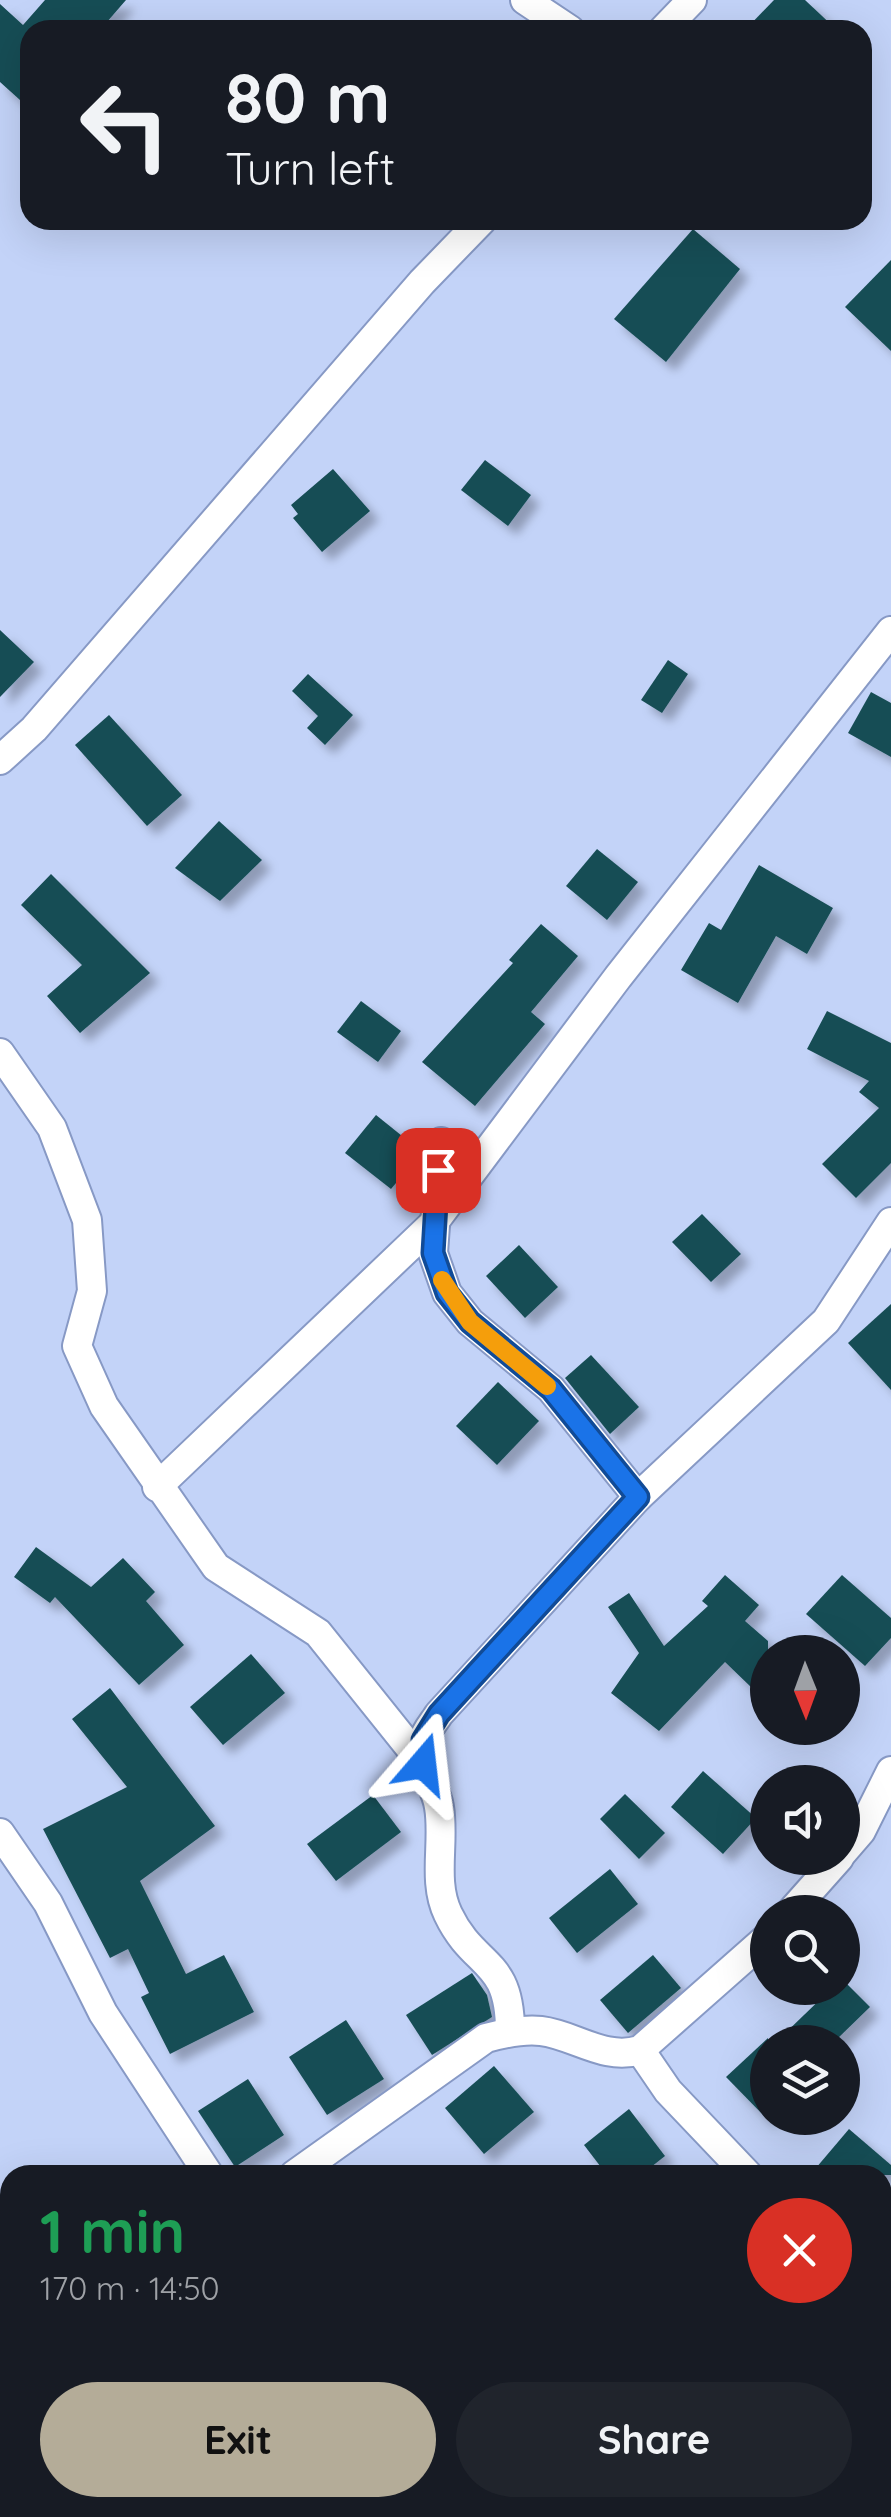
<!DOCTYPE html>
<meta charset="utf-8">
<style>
body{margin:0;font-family:Quicksand,sans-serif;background:#20242c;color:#f1f3f6;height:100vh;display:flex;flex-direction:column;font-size:38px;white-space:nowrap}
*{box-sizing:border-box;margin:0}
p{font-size:32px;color:#9ea1a6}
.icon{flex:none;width:55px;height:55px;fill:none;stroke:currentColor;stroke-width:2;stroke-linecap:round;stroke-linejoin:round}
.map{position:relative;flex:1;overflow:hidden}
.panel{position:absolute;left:0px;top:2165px;width:892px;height:352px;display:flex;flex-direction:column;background:#171b24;border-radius:30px 30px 0 0;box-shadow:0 10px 40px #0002}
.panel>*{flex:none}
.guide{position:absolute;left:20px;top:20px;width:852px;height:210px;border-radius:30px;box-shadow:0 10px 40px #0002;background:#171b24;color:#f1f3f6;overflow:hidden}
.needle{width:65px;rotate:179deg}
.tools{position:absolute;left:750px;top:1635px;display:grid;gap:20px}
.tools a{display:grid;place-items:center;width:110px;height:110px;border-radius:50%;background:#171b24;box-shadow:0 10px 40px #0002;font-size:50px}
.pin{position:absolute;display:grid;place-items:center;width:85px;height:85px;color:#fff;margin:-42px;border-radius:20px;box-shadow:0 5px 15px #0006}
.me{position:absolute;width:110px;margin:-55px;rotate:17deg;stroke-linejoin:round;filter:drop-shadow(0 0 8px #0008)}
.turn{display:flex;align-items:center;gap:35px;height:210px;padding:0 40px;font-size:45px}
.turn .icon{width:130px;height:130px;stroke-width:2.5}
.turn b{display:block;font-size:70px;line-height:85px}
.round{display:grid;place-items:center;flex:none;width:105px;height:105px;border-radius:52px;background:#20242c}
.summary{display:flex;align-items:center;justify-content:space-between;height:170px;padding:0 40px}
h1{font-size:60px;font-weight:800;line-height:75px;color:#1e9e55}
.button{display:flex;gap:20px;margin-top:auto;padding:20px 40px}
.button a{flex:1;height:115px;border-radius:60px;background:#b4ac98;color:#111;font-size:40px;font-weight:800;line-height:115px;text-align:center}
.button a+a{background:#20242c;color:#f1f3f6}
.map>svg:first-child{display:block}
.building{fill:#194d54;filter:url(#shadow)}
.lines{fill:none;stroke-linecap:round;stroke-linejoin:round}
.minor-casing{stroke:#8799c5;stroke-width:32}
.minor{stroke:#fff;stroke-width:28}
.route-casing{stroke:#114b97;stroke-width:25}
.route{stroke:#1a73e8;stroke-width:18}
.slow{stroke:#f59e0b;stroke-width:18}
</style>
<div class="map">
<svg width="891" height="2517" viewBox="0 0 891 2517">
<defs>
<filter id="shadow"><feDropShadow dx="9" dy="9" stdDeviation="5" flood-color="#0004"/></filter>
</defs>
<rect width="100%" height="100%" fill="#c3d3f8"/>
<g class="building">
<path d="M 45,0 L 126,0 L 100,30 L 28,30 L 30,109 L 0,82 L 0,4 L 23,25 Z"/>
<path d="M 774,0 L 805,0 L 837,30 L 745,30 Z"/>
<path d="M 693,229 L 740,269 L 666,362 L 614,319 Z"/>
<path d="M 891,260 L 891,351 L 845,307 Z"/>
<path d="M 485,460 L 531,495 L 508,526 L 461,490 Z"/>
<path d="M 333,469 L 370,511 L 322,552 L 293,518 L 298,514 L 291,505 Z"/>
<path d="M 0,630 L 34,662 L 0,697 Z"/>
<path d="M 668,660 L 688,674 L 662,713 L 641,700 Z"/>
<path d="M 308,674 L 353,715 L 325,745 L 307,728 L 318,716 L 292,691 Z"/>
<path d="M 871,692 L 891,703 L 891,757 L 848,733 Z"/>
<path d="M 109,715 L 182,795 L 147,826 L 75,745 Z"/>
<path d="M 219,821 L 262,860 L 220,901 L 175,868 Z"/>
<path d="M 597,849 L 638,882 L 607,920 L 566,886 Z"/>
<path d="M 759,865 L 833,908 L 807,954 L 776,936 L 738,1003 L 681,970 L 709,923 L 721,930 Z"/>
<path d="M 51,874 L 150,973 L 80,1033 L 47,996 L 82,965 L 21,905 Z"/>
<path d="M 541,924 L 578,956 L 531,1012 L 545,1024 L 475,1106 L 422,1062 L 513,963 L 509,960 Z"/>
<path d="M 361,1001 L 401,1031 L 378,1062 L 337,1032 Z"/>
<path d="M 827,1011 L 891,1043 L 891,1163 L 856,1198 L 822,1164 L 879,1108 L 859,1092 L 869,1081 L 807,1049 Z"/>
<path d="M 376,1115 L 422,1152 L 391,1189 L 345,1153 Z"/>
<path d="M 702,1214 L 741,1254 L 711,1282 L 672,1242 Z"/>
<path d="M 519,1245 L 558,1287 L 525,1318 L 486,1276 Z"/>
<path d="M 891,1304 L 891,1390 L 848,1343 Z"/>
<path d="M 591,1355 L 639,1407 L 610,1434 L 565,1378 Z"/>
<path d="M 498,1382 L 539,1421 L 497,1465 L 456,1426 Z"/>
<path d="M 36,1547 L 91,1587 L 123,1558 L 155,1592 L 146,1601 L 184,1645 L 139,1685 L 55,1597 L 50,1603 L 14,1577 Z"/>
<path d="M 725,1575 L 759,1605 L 745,1621 L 768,1641 L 768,1671 L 752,1688 L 725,1662 L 659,1731 L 611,1693 L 639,1653 L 608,1607 L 629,1593 L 664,1646 L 708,1606 L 702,1601 Z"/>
<path d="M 842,1575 L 891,1618 L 891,1638 L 865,1666 L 806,1614 Z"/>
<path d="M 251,1654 L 285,1693 L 223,1745 L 190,1707 Z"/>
<path d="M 110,1688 L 215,1826 L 140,1881 L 186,1974 L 224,1955 L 254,2012 L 170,2054 L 141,1997 L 149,1993 L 128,1949 L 110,1958 L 43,1829 L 127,1787 L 72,1719 Z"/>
<path d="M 703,1771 L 756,1818 L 723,1854 L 671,1807 Z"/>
<path d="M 625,1794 L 665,1833 L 639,1859 L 600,1819 Z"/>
<path d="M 373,1795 L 401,1832 L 336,1881 L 307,1844 Z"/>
<path d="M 610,1869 L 638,1904 L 577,1953 L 549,1918 Z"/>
<path d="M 653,1955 L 681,1988 L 628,2033 L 600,2000 Z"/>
<path d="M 472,1973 L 487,1995 L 492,2017 L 432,2055 L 406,2015 Z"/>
<path d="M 842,1979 L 870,2007 L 834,2042 L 776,2042 L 832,1988 L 842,1988 Z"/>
<path d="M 346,2020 L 384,2079 L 327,2115 L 289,2057 Z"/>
<path d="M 768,2038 L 768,2120 L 726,2077 Z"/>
<path d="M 494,2066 L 534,2112 L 484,2154 L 445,2108 Z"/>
<path d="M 248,2079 L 284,2135 L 235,2167 L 198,2111 Z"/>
<path d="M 629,2109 L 665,2156 L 641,2175 L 607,2175 L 584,2145 Z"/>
<path d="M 849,2129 L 891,2165 L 891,2175 L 810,2175 Z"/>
</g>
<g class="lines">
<defs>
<g id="minor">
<path d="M 525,0 L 570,30"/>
<path d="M 663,30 L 692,0"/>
<path d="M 0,760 L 34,729 L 422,282 L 482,220"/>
<path d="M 0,1053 L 52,1128 L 87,1220 L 92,1291 L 77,1346 L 104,1406 L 216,1567 L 318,1633 L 423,1764"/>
<path d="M 441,1142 L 433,1253 L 447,1293 L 470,1322 L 551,1389 L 638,1497"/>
<path d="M 157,1487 L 432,1225 L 618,977 L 891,631"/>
<path d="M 0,1833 L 48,1903 L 103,2013 L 209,2175"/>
<path d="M 842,1853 L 861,1831 L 891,1771"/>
<path d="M 791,1912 L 839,1858"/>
<path d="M 510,2031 C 510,1957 474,1969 448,1914 C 432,1881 445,1842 439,1807 C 436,1785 417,1765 423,1741 C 425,1732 434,1722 439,1714 L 638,1497 L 826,1321 L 891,1222"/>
<path d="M 640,2050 L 668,2091 L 748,2175"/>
<path d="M 294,2175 L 486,2038 C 504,2033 522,2029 541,2031 C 575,2035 604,2061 640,2050 L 768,1937"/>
<path d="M 882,2306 L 891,2309"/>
<path d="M 0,2366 L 10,2360"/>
<path d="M 0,2515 L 2,2517"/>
</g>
</defs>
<use href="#minor" class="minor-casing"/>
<use href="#minor" class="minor"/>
</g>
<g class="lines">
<defs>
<path id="route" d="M 423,1764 L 423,1740 L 439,1714 L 638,1497 L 551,1389 L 470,1322 L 447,1293 L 433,1253 L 438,1170"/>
</defs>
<use href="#route" class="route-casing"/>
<use href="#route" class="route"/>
<path class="slow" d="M 442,1280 L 470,1322 L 547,1386"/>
</g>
</svg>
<div class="tools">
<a><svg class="needle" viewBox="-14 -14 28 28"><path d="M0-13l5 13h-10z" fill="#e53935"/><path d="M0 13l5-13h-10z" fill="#9ea1a6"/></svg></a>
<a><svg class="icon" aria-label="sound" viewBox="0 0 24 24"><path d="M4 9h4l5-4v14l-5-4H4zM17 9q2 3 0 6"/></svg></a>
<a><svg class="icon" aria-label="search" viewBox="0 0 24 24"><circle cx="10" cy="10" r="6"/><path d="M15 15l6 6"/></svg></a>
<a><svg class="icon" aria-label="layers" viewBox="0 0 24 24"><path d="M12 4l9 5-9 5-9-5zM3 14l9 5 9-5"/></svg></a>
</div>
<div class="pin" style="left:438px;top:1170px;background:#d93025"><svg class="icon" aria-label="arrive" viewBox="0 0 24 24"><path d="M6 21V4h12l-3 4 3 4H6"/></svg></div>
<svg class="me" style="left:423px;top:1764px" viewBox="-20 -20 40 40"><path d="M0-17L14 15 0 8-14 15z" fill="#1a73e8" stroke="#fff" stroke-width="4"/></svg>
<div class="guide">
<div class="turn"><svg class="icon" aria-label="left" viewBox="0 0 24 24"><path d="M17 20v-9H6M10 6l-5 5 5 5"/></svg><div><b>80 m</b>Turn left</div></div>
</div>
<section class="panel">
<div class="summary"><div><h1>1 min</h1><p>170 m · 14:50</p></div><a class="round" style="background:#d93025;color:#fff"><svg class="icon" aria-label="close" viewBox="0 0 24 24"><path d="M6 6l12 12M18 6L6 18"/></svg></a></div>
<div class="button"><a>Exit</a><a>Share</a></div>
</section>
</div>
